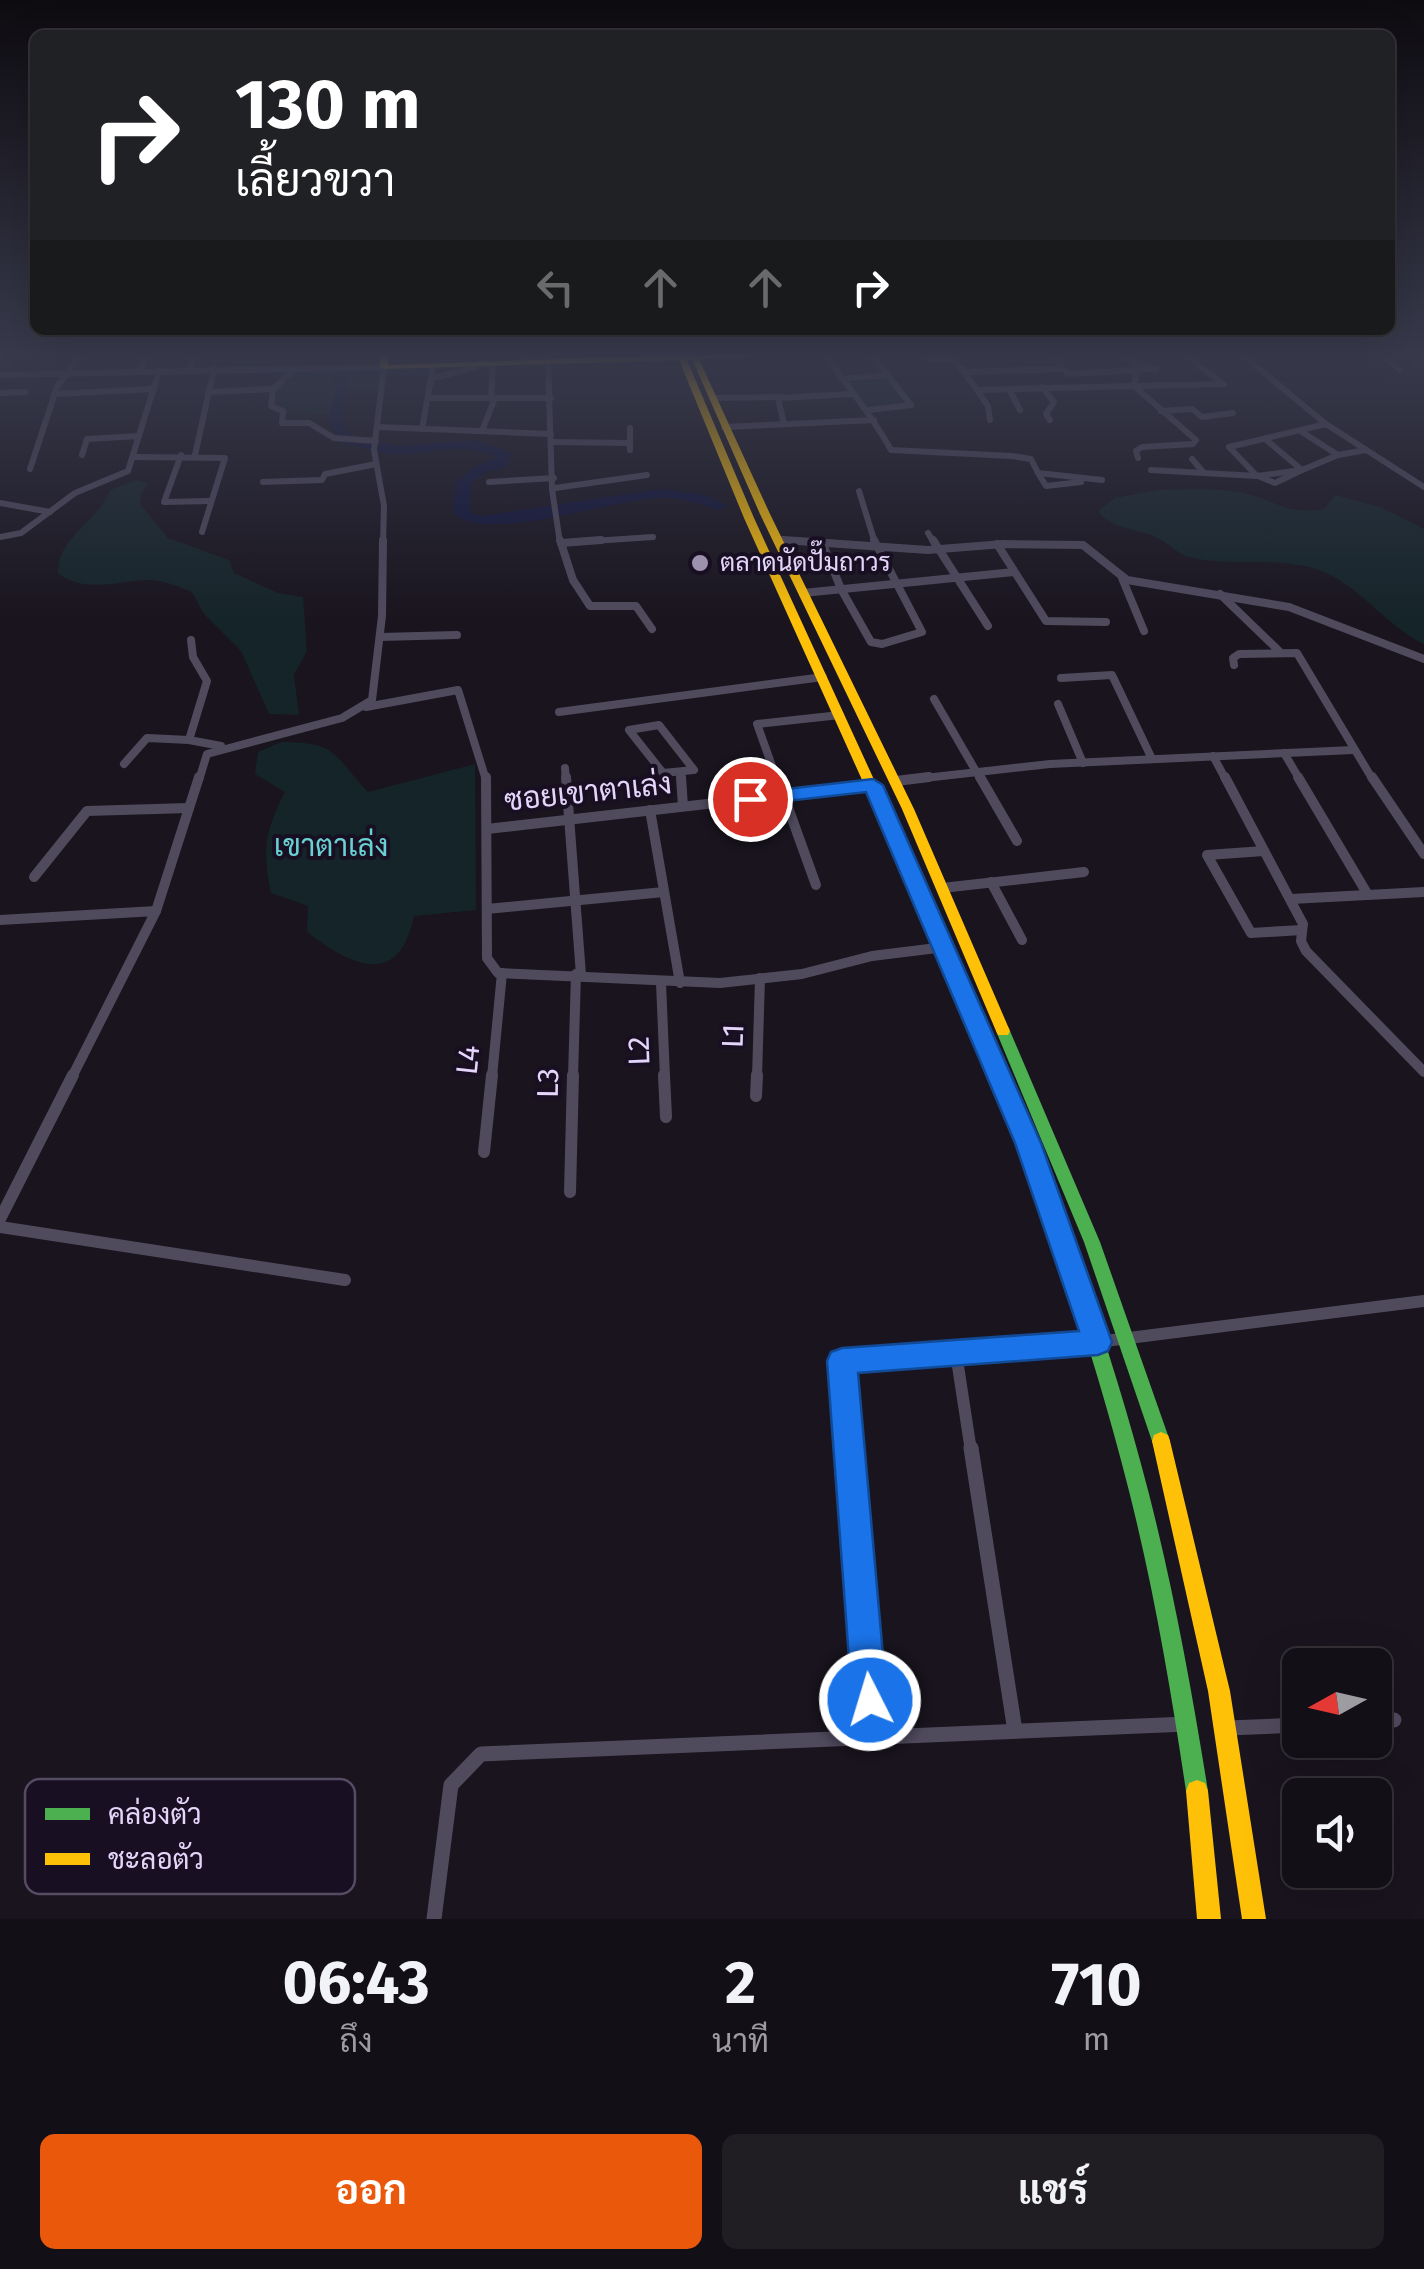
<!DOCTYPE html>
<html lang="th">
<meta charset="utf-8">
<style>
body{margin:0;font-family:"Fira Sans",Sarabun,sans-serif;background:#201d23;color:#f1f3f6;height:100vh;display:flex;flex-direction:column;font-size:38px;white-space:nowrap}
*{box-sizing:border-box;margin:0}
p{font-size:32px;color:#9d9ca1}
.icon{flex:none;width:55px;height:55px;fill:none;stroke:currentColor;stroke-width:2;stroke-linecap:round;stroke-linejoin:round}
.map{position:relative;height:1919px;overflow:hidden}
.sheet{display:flex;flex-direction:column;background:#130f16;flex:1}
.sheet>*{flex:none}
.hud{position:absolute;left:30px;top:30px;width:1365px;height:305px;border-radius:15px;box-shadow:0 10px 40px #0002,0 0 0 2px #322f35;background:#202124;color:#fff;overflow:hidden}
.needle{width:65px;rotate:262deg}
.controls{position:absolute;left:1282px;top:1648px;display:grid;gap:20px}
.controls a{display:grid;place-items:center;width:110px;height:110px;border-radius:15px;background:#130f16;box-shadow:0 10px 40px #0002,0 0 0 2px #322f35;font-size:50px}
.pin{position:absolute;display:grid;place-items:center;width:85px;height:85px;color:#fff;margin:-42px;border:5px solid #fff;border-radius:50%;box-shadow:0 2px 10px #0007}
.me{position:absolute;width:110px;margin:-55px;rotate:355deg;stroke-linejoin:round;filter:drop-shadow(0 0 8px #0008)}
.turn{display:flex;align-items:center;gap:35px;height:210px;padding:0 40px;font-size:45px}
.turn .icon{width:130px;height:130px;stroke-width:2.5}
.turn b{display:block;font-size:70px;line-height:85px}
.lanes{display:flex;align-items:center;height:95px;padding:0 40px;background:#0003;justify-content:center;gap:50px;direction:ltr}
.lanes .off{opacity:.35}
.eta{display:flex;justify-content:space-evenly;align-items:center;height:170px;text-align:center}
.eta b{font-size:60px;font-weight:700;line-height:70px}
.action{display:flex;gap:20px;margin-top:auto;padding:20px 40px}
.action a{flex:1;height:115px;border-radius:15px;background:#ea580c;color:#fff;font-size:40px;font-weight:700;line-height:115px;text-align:center}
.action a+a{background:#201d23;color:#f1f3f6}
.map>svg:first-child{display:block}
.green{fill:#152429}
.lines{fill:none;stroke-linecap:round;stroke-linejoin:round}
.river{fill:#101339;fill-rule:evenodd}
.street-far4{stroke:#504a5d;stroke-width:6}
.street-far3{stroke:#504a5d;stroke-width:8}
.street-far2{stroke:#504a5d;stroke-width:10}
.street-far1{stroke:#504a5d;stroke-width:12}
.street{stroke:#504a5d;stroke-width:15}
.fast{fill:#4caf50;fill-rule:evenodd}
.slow{fill:#ffc107;fill-rule:evenodd}
.route{fill:#1a73e8;stroke:#114b97;stroke-width:2.5}
.poi-dot{fill:#9d92ae;stroke:#181022;stroke-width:4}
.labels{text-anchor:middle;dominant-baseline:central;stroke-width:8;stroke-linejoin:round;paint-order:stroke}
.far-poi-label{font-size:25px;fill:#e4d6fb;stroke:#181022;text-anchor:start}
.street-label{font-size:30px;fill:#e4d6fb;stroke:#181022}
.park-label{font-size:30px;fill:#69d0d3;stroke:#181022}
.key{fill:#181022;stroke:#554b63;stroke-width:2.5}
.key-label{font-size:28px;fill:#e4d6fb}
</style>
<div class="map">
<svg width="1424" height="1919" viewBox="0 0 1424 1919">
<rect width="100%" height="100%" fill="#19141e"/>
<g class="green">
<path d="M 384,367 L 383,389 L 346,391 L 339,414 L 284,415 L 271,406 L 273,389 L 293,369 Z"/>
<path d="M 888,375 L 911,405 L 869,410 L 841,379 Z"/>
<path d="M 136,480 L 148,483 L 141,494 L 140,504 L 168,538 L 229,560 L 234,573 L 278,593 L 303,597 L 307,651 L 294,675 L 299,715 L 269,714 L 241,651 L 204,614 L 192,592 C 177,586 161,579 145,580 C 116,582 82,593 58,573 C 57,537 99,521 110,490 Z"/>
<path d="M 1158,490 C 1187,490 1219,487 1247,494 C 1281,502 1283,515 1324,509 L 1335,495 L 1380,507 L 1424,529 L 1424,644 C 1386,626 1362,588 1324,572 C 1282,555 1236,567 1193,558 C 1177,555 1169,542 1153,536 C 1134,528 1111,529 1098,511 L 1115,498 Z"/>
<path d="M 281,742 C 338,742 332,754 368,792 L 475,764 L 476,910 L 414,916 C 399,990 350,965 307,932 L 308,906 L 271,893 C 262,849 265,831 285,792 L 255,774 L 258,752 Z"/>
</g>
<g class="lines">
<path class="river" d="M 247,353 L 259,353 L 257,364 L 266,366 L 434,369 L 434,375 L 430,376 L 346,375 L 348,387 L 342,422 L 351,436 L 400,446 L 476,440 L 511,453 L 507,467 L 489,471 L 471,483 L 470,512 L 481,516 L 661,489 L 706,495 L 727,506 L 720,510 C 699,504 682,497 660,498 C 611,499 492,543 455,515 L 453,506 L 457,481 L 480,464 L 498,458 C 464,440 432,455 396,454 C 377,453 359,447 341,442 L 328,422 L 336,387 L 333,375 L 266,374 L 246,370 Z"/>
<g class="street-far4">
<path d="M 824,353 C 847,386 872,415 891,450 L 1012,456 L 1031,459 L 1038,473 L 1102,480"/>
<path d="M 925,353 L 931,360 L 954,359 L 977,390 L 1134,386 L 1196,440 L 1193,444 L 1142,447 L 1136,451 L 1138,458"/>
<path d="M 1122,353 L 1132,362 L 1156,369 L 1137,370"/>
<path d="M 1183,353 L 1222,383"/>
<path d="M 1240,353 L 1326,424 L 1424,487"/>
<path d="M 1378,353 L 1400,370"/>
<path d="M 548,362 L 552,489 L 560,543"/>
<path d="M 523,364 L 526,353"/>
<path d="M 1063,369 L 1068,374 L 1137,370 L 1134,386 L 1224,384"/>
<path d="M 189,370 L 196,353"/>
<path d="M 293,370 L 273,389 L 271,406 L 283,411 L 282,423 L 309,423 L 334,438 L 376,441"/>
<path d="M 139,372 L 148,353"/>
<path d="M 964,372 L 1063,369 L 1052,353"/>
<path d="M 0,375 L 384,367 L 374,450 L 384,506 L 383,543"/>
<path d="M 431,379 L 475,367"/>
<path d="M 841,379 L 888,375"/>
<path d="M 1042,387 L 1054,402 L 1046,414 L 1050,420"/>
<path d="M 1009,389 L 1020,410"/>
<path d="M 977,390 L 988,406 L 990,420"/>
<path d="M 208,392 L 273,389"/>
<path d="M 0,393 L 26,392"/>
<path d="M 54,394 L 154,389"/>
<path d="M 430,398 L 551,398"/>
<path d="M 491,398 L 493,366"/>
<path d="M 712,398 L 781,397"/>
<path d="M 869,410 L 911,405 L 870,353"/>
<path d="M 1161,411 L 1192,409 L 1202,417 L 1233,413"/>
<path d="M 784,424 L 778,398 L 852,394"/>
<path d="M 378,427 L 551,434"/>
<path d="M 724,427 L 874,420"/>
<path d="M 630,428 L 630,450"/>
<path d="M 422,429 L 433,367"/>
<path d="M 482,431 L 495,398"/>
<path d="M 1302,432 L 1338,455"/>
<path d="M 551,442 L 630,443"/>
<path d="M 82,455 L 87,439 L 139,436"/>
<path d="M 181,455 L 164,502 L 209,501"/>
<path d="M 195,455 L 214,369"/>
<path d="M 134,457 L 225,458 L 202,532"/>
<path d="M 1192,459 L 1204,473"/>
<path d="M 30,469 L 57,387 L 81,353"/>
<path d="M 1151,470 L 1257,476 L 1229,447 L 1326,424"/>
<path d="M 1038,473 L 1046,486 L 1081,482"/>
<path d="M 1257,476 L 1302,470 L 1338,455 L 1366,450"/>
<path d="M 1258,476 L 1275,483 L 1302,470 L 1265,439"/>
<path d="M 263,482 L 322,480 L 325,474 L 376,464"/>
<path d="M 489,482 L 554,478"/>
<path d="M 555,488 L 647,475"/>
<path d="M 859,491 L 875,543"/>
<path d="M 0,503 L 50,512"/>
<path d="M 928,533 L 934,543"/>
<path d="M 0,537 L 21,533 L 75,493 L 128,471 L 159,371"/>
<path d="M 776,540 L 821,543"/>
<path d="M 563,543 L 653,537"/>
</g>
<g class="street-far3">
<path d="M 560,540 L 573,580 L 590,606 L 636,606 L 652,629"/>
<path d="M 783,540 L 928,550 L 1003,544 L 1083,545 L 1127,580 L 1289,607 L 1424,659"/>
<path d="M 933,540 L 988,626"/>
<path d="M 822,542 L 841,589 L 871,642 L 882,644 L 922,632 L 874,540"/>
<path d="M 562,543 L 601,540"/>
<path d="M 997,544 L 1046,621 L 1106,622"/>
<path d="M 1122,578 L 1144,631"/>
<path d="M 803,593 L 1014,572"/>
<path d="M 1220,594 L 1281,653"/>
<path d="M 380,637 L 457,635"/>
<path d="M 191,640 L 193,657 L 207,681 L 189,740 L 221,746"/>
<path d="M 1234,665 L 1233,658 L 1239,654 L 1297,653 L 1373,780"/>
<path d="M 1061,678 L 1112,675 L 1152,759"/>
<path d="M 934,699 L 981,780"/>
<path d="M 1058,704 L 1083,763"/>
<path d="M 366,707 L 458,690 L 486,780"/>
<path d="M 559,712 L 823,677"/>
<path d="M 659,725 L 694,770 L 663,773 L 629,730 Z"/>
<path d="M 1284,753 L 1300,780"/>
<path d="M 1213,756 L 1226,780"/>
<path d="M 124,764 L 147,738 L 189,740"/>
<path d="M 565,768 L 566,780"/>
<path d="M 681,774 L 681,780"/>
<path d="M 199,780 L 207,754 L 342,718 L 372,700 L 382,616 L 383,540"/>
<path d="M 777,780 L 757,724 L 840,715"/>
<path d="M 907,780 L 1050,764 L 1353,750"/>
</g>
<g class="street-far2">
<path d="M 486,777 L 487,958 L 498,973 L 720,983 L 802,974 L 872,956 L 945,947"/>
<path d="M 566,777 L 581,975"/>
<path d="M 681,777 L 683,806"/>
<path d="M 777,777 L 816,885"/>
<path d="M 980,777 L 1017,841"/>
<path d="M 1225,777 L 1303,924 L 1301,941 L 1306,951 L 1424,1072"/>
<path d="M 1298,777 L 1368,895"/>
<path d="M 1372,777 L 1424,854"/>
<path d="M 896,781 L 929,777"/>
<path d="M 650,810 L 680,983"/>
<path d="M 487,829 L 873,785"/>
<path d="M 1264,851 L 1207,855 L 1251,933 L 1302,930"/>
<path d="M 34,877 L 87,811 L 189,808"/>
<path d="M 991,882 L 1022,940"/>
<path d="M 942,888 L 1084,872"/>
<path d="M 1291,899 L 1424,892"/>
<path d="M 487,909 L 664,892"/>
<path d="M 0,920 L 156,911"/>
<path d="M 661,983 L 665,1077"/>
<path d="M 72,1077 L 156,911 L 199,777"/>
<path d="M 492,1077 L 502,973"/>
<path d="M 573,1077 L 576,974"/>
<path d="M 757,1077 L 760,978"/>
</g>
<g class="street-far1">
<path d="M 664,1075 L 666,1117"/>
<path d="M 756,1096 L 757,1075"/>
<path d="M 484,1152 L 492,1075"/>
<path d="M 570,1192 L 573,1075"/>
<path d="M 0,1219 L 73,1075"/>
<path d="M 0,1227 L 345,1280"/>
<path d="M 956,1353 L 971,1451"/>
<path d="M 849,1451 L 842,1361 L 1097,1342 L 1424,1301"/>
</g>
<g class="street">
<path d="M 849,1448 L 872,1738"/>
<path d="M 971,1448 L 1015,1731"/>
<path d="M 1375,1721 L 1394,1720"/>
<path d="M 1228,1728 L 1300,1725"/>
<path d="M 434,1919 L 451,1785 L 481,1754 L 1187,1724"/>
</g>
<g class="fast">
<path d="M 975,1010 L 980,1011 L 982,1015 C 1047,1171 1107,1330 1149,1494 C 1174,1592 1192,1691 1208,1791 L 1205,1799 L 1197,1802 L 1189,1799 L 1186,1791 C 1171,1690 1154,1590 1129,1491 C 1088,1328 1031,1171 968,1015 L 970,1011 Z"/>
<path d="M 1003,1026 L 1008,1027 L 1010,1031 L 1100,1242 L 1170,1441 L 1168,1447 L 1161,1450 L 1154,1447 L 1152,1441 L 1084,1242 L 996,1031 L 998,1027 Z"/>
</g>
<g class="slow">
<path d="M 380,353 L 388,353 L 388,365 L 677,355 L 676,353 L 690,355 L 689,353 L 801,353 L 797,355 L 699,359 L 770,514 L 914,809 L 1010,1031 L 1008,1035 L 998,1035 L 996,1031 L 902,809 L 760,514 L 692,359 L 687,360 L 754,518 L 982,1015 L 980,1019 L 970,1019 L 968,1015 L 744,518 L 679,360 L 384,369 L 380,367 Z"/>
<path d="M 1161,1432 L 1168,1435 L 1170,1441 L 1230,1691 L 1266,1919 L 1242,1919 L 1208,1691 L 1152,1441 L 1154,1435 Z"/>
<path d="M 1197,1780 L 1205,1783 L 1208,1791 L 1221,1919 L 1197,1919 L 1186,1791 L 1189,1783 Z"/>
</g>
</g>
<linearGradient id="sky" x2="0" y2="1"><stop stop-color="#0e0b10"/><stop offset="0.57" stop-color="#383a4c"/><stop offset="1" stop-color="#383a4c" stop-opacity="0"/></linearGradient>
<rect width="1424" height="622" fill="url(#sky)"/>
<path class="route" d="M 873,779 L 883,785 L 1041,1143 L 1112,1342 L 1108,1351 L 1098,1355 L 858,1373 L 887,1700 L 882,1712 L 870,1718 L 857,1712 L 852,1700 L 827,1361 L 831,1352 L 842,1348 L 1079,1331 L 1015,1143 L 866,792 L 750,805 L 740,799 L 750,793 Z"/>
<circle class="poi-dot" cx="700" cy="563" r="10"/>
<g class="labels">
<g class="far-poi-label">
<text x="720" y="563">ตลาดนัดปั๊มถาวร</text>
</g>
<g class="street-label">
<text transform="translate(588 792) rotate(-6)">ซอยเขาตาเล่ง</text>
<text transform="translate(733 1036) rotate(-88)">L1</text>
<text transform="translate(639 1051) rotate(-92)">L2</text>
<text transform="translate(468 1060) rotate(-84)">L4</text>
<text transform="translate(548 1083) rotate(-89)">L3</text>
</g>
<g class="park-label">
<text x="331" y="846">เขาตาเล่ง</text>
</g>
</g>
<rect x="25" y="1779" width="330" height="115" rx="15" class="key"/>
<rect x="45" y="1808" width="45" height="12" fill="#4caf50"/>
<rect x="45" y="1853" width="45" height="12" fill="#ffc107"/>
<g class="key-label">
<text x="108" y="1824">คล่องตัว</text>
<text x="108" y="1869">ชะลอตัว</text>
</g>
</svg>
<div class="controls">
<a><svg class="needle" viewBox="-14 -14 28 28"><path d="M0-13l5 13h-10z" fill="#e53935"/><path d="M0 13l5-13h-10z" fill="#9d9ca1"/></svg></a>
<a><svg class="icon" aria-label="sound" viewBox="0 0 24 24"><path d="M4 9h4l5-4v14l-5-4H4zM17 9q2 3 0 6"/></svg></a>
</div>
<div class="pin" style="left:750px;top:799px;background:#d93025"><svg class="icon" aria-label="arrive" viewBox="0 0 24 24"><path d="M6 21V4h12l-3 4 3 4H6"/></svg></div>
<svg class="me" style="left:870px;top:1700px" viewBox="-20 -20 40 40"><circle r="17" fill="#1a73e8" stroke="#fff" stroke-width="3"/><path d="M0-11L8 9 0 5-8 9z" fill="#fff"/></svg>
<div class="hud">
<div class="turn"><svg class="icon" aria-label="right" viewBox="0 0 24 24"><path d="M7 20v-9h11M14 6l5 5-5 5"/></svg><div><b>130 m</b>เลี้ยวขวา</div></div>
<div class="lanes"><svg class="icon off" aria-label="left" viewBox="0 0 24 24"><path d="M17 20v-9H6M10 6l-5 5 5 5"/></svg><svg class="icon off" aria-label="ahead" viewBox="0 0 24 24"><path d="M12 20V5M6 11l6-6 6 6"/></svg><svg class="icon off" aria-label="ahead" viewBox="0 0 24 24"><path d="M12 20V5M6 11l6-6 6 6"/></svg><svg class="icon" aria-label="right" viewBox="0 0 24 24"><path d="M7 20v-9h11M14 6l5 5-5 5"/></svg></div>
</div>
</div>
<section class="sheet">
<div class="eta">
<div><b>06:43</b><p>ถึง</p></div>
<div><b>2</b><p>นาที</p></div>
<div><b>710</b><p>m</p></div>
</div>
<div class="action"><a>ออก</a><a>แชร์</a></div>
</section>
